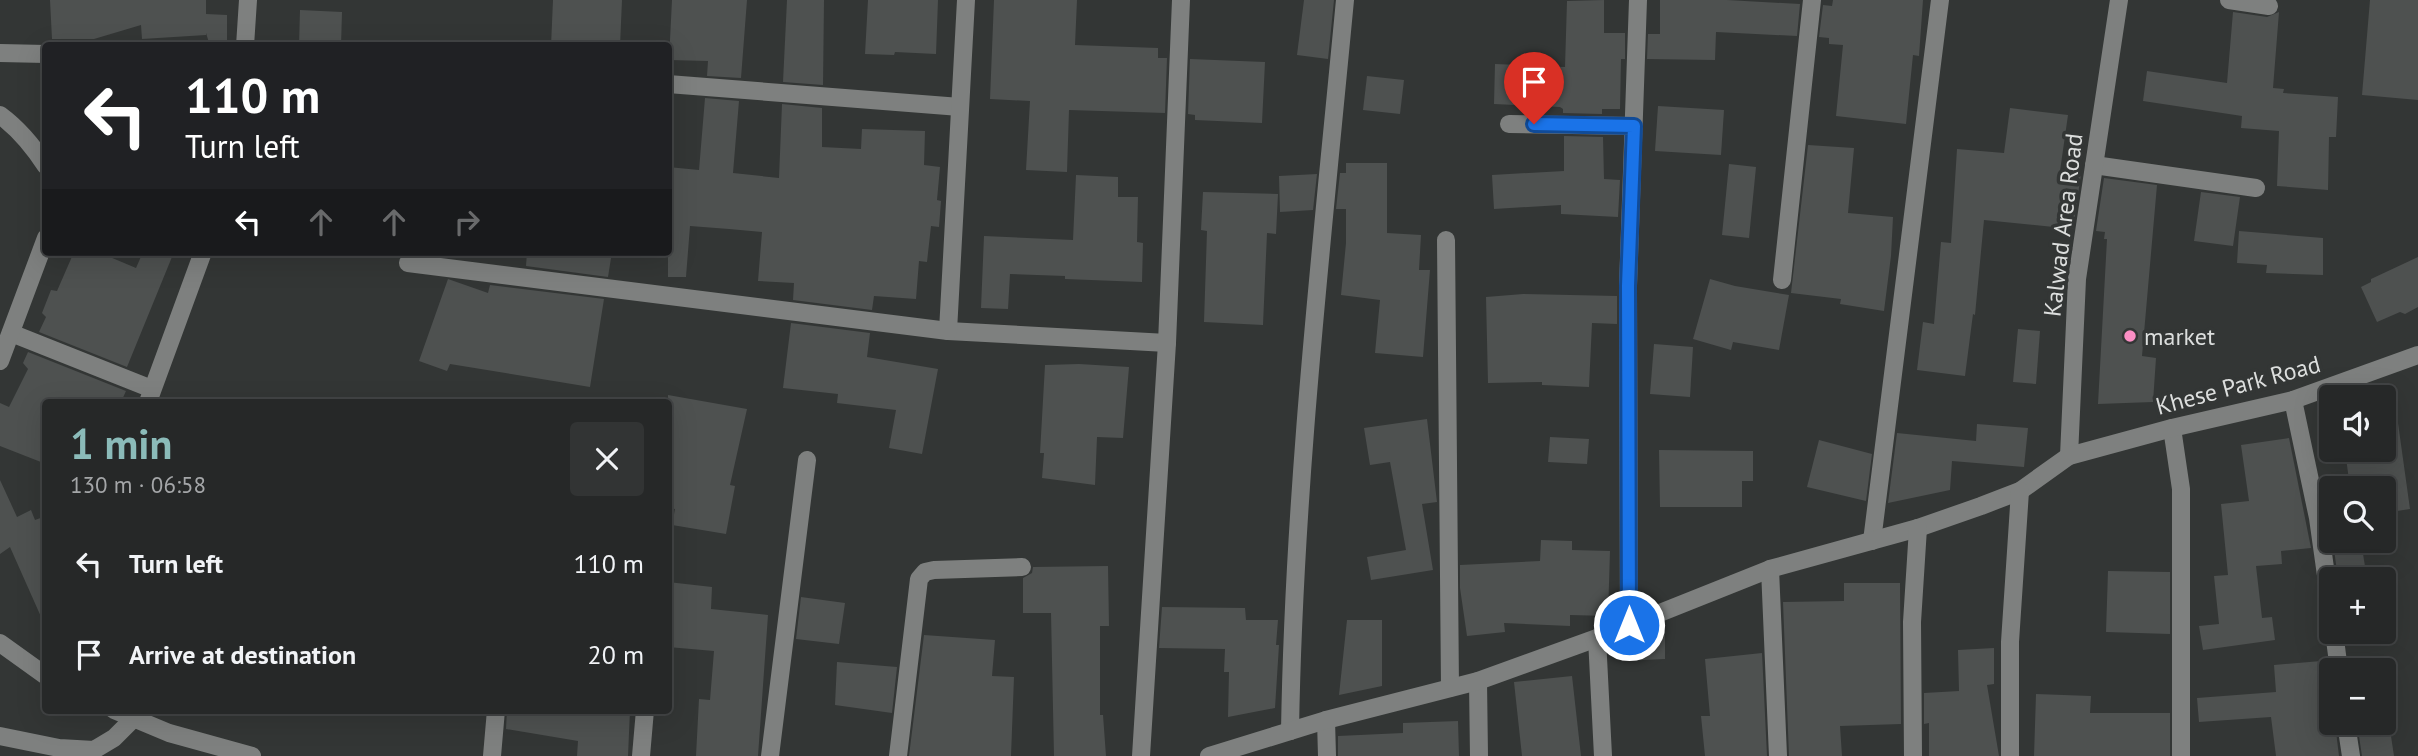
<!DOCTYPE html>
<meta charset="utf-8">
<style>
body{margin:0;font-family:"PT Sans",sans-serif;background:#323434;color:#f1f3f6;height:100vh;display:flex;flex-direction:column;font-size:26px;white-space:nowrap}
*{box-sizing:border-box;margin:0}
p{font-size:23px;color:#a4a6a8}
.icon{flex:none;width:38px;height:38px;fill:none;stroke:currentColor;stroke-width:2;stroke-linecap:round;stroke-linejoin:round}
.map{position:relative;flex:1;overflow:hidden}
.sheet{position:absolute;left:42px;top:399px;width:630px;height:315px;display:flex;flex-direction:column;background:#262828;border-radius:7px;box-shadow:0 7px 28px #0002,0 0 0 2px #424445}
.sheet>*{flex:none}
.hud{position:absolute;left:42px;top:42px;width:630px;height:214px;border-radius:7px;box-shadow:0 7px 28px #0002,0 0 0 2px #424445;background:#202124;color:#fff;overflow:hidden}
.controls{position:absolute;left:2319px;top:385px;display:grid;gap:14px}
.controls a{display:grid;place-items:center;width:77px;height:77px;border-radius:7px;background:#262828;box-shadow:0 7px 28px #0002,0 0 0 2px #424445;font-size:35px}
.pin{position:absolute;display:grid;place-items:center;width:60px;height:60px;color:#fff;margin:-72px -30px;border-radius:50% 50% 50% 0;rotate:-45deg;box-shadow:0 0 7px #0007}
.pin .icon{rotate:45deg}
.me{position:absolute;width:77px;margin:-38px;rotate:0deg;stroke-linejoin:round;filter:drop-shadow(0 0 5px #0008)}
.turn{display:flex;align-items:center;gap:24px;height:147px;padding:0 28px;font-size:32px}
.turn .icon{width:91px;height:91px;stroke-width:2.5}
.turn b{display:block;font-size:49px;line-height:60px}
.lanes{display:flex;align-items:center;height:66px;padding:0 28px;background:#0003;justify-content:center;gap:35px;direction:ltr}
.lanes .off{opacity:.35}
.round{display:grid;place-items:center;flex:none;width:74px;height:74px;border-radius:7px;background:#323434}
.overview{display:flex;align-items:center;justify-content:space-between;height:119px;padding:0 28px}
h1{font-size:42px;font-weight:700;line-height:52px;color:#8bbbb9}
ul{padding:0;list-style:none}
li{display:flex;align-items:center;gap:21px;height:91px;padding:0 28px}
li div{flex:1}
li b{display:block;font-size:26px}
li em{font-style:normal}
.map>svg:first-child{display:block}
.building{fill:#4e5150}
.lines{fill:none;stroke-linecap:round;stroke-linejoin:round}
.minor{stroke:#7e807f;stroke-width:18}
.route-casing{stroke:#114b97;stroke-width:18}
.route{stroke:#1a73e8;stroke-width:12}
.poi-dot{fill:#fb8fc4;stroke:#333635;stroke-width:2.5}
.labels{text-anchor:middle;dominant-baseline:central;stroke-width:7;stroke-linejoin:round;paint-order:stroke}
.street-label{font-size:24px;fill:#dcdedd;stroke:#333635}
.poi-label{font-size:24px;fill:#dcdedd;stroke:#333635;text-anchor:start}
</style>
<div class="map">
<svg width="2418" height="756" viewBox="0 0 2418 756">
<rect width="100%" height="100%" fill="#333635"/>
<g class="building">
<path d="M 50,0 L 206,0 L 206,14 L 227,15 L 227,46 L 210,46 L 206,33 L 206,35 L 142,39 L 141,25 L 94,39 L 52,39 Z"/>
<path d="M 553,0 L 622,0 L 620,46 L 551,46 Z"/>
<path d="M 672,0 L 747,0 L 741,78 L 707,76 L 708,61 L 669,60 Z"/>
<path d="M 787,0 L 824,0 L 823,85 L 783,82 Z"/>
<path d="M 868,0 L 938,0 L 936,54 L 895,52 L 894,55 L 865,54 Z"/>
<path d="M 994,0 L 1077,0 L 1075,45 L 1158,48 L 1158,58 L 1167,58 L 1165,113 L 1069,110 L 1067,172 L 1026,170 L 1030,101 L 990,99 Z"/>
<path d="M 1304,0 L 1334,0 L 1328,59 L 1297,55 Z"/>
<path d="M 1604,0 L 1604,33 L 1625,33 L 1625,59 L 1621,59 L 1620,109 L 1602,109 L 1602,114 L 1563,113 L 1563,109 L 1560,107 L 1494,104 L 1495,64 L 1565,67 L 1567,1 Z"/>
<path d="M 1660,0 L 1727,0 L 1800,4 L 1797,36 L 1716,32 L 1715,60 L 1647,59 L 1648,34 L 1660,34 Z"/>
<path d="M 1833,0 L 1923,0 L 1919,56 L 1913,55 L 1906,124 L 1836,116 L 1843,45 L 1829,44 L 1829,38 L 1819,37 L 1823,5 L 1832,6 Z"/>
<path d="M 2370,0 L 2418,0 L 2418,100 L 2362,95 Z"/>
<path d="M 300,10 L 342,12 L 341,46 L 299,46 Z"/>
<path d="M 2233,12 L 2267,17 L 2279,12 L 2273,88 L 2284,89 L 2283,93 L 2338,97 L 2336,137 L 2329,137 L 2328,190 L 2277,186 L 2279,131 L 2241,128 L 2242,116 L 2143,101 L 2147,71 L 2227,83 Z"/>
<path d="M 1190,59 L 1265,62 L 1262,123 L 1195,120 L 1195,115 L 1188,114 Z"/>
<path d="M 1367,76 L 1404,80 L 1400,114 L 1363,110 Z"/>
<path d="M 705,98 L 739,101 L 733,173 L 779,178 L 782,104 L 822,108 L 822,147 L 861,149 L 862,129 L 925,131 L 924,165 L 940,167 L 937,200 L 941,201 L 939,227 L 931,226 L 927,262 L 919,261 L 916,299 L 874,296 L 872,310 L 793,300 L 794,283 L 758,281 L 762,232 L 729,229 L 690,226 L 686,277 L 668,277 L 668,167 L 699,170 Z"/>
<path d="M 1658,106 L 1724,110 L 1721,155 L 1655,151 Z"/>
<path d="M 2010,108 L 2068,115 L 2060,171 L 2081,174 L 2073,229 L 1984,220 L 1975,315 L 1973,314 L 1965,376 L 1917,370 L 1923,322 L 1934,324 L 1941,242 L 1951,243 L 1957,149 L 2004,153 Z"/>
<path d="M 1564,136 L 1603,137 L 1604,179 L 1620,180 L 1618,217 L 1561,214 L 1561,205 L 1494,209 L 1492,175 L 1564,171 Z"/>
<path d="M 1808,145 L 1854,148 L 1848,213 L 1893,217 L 1891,256 L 1884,311 L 1840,304 L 1841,299 L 1791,293 Z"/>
<path d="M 1346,163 L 1387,163 L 1387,233 L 1421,235 L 1419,270 L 1430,270 L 1423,357 L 1375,353 L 1380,300 L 1341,295 L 1346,243 L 1346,209 L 1336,209 L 1340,173 L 1346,173 Z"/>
<path d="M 1729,164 L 1756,167 L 1749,238 L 1722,235 Z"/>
<path d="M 1317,174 L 1313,210 L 1280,212 L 1279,176 Z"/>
<path d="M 1076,175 L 1118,177 L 1118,197 L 1138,197 L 1137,242 L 1143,243 L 1142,282 L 1065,279 L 1065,276 L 1010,274 L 1008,309 L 981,308 L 984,236 L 1073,240 Z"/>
<path d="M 2104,178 L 2157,185 L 2142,356 L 2156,358 L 2153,402 L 2098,404 L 2107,239 L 2104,239 L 2105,232 L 2096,231 Z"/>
<path d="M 1203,192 L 1278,194 L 1276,234 L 1267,233 L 1263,325 L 1204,322 L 1207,231 L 1201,230 Z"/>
<path d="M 2201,192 L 2240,197 L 2233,246 L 2194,241 Z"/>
<path d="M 2239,231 L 2323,238 L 2323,275 L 2266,273 L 2267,265 L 2237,263 Z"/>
<path d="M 74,252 L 98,252 L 136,268 L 143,252 L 174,252 L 127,367 L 39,332 L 46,317 L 42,313 L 51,290 L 57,291 Z"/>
<path d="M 527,252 L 612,252 L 608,277 L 526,266 Z"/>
<path d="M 2418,257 L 2418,307 L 2405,314 L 2400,312 L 2377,322 L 2361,287 L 2371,282 L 2371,279 Z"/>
<path d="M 448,279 L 488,293 L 490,285 L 604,299 L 590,387 L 450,364 L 447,371 L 419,361 Z"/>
<path d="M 1710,279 L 1735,286 L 1789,295 L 1779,350 L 1733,342 L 1731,350 L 1693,339 Z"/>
<path d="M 1523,294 L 1617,296 L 1617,324 L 1592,323 L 1589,387 L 1542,385 L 1542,382 L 1488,383 L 1486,297 Z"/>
<path d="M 791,323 L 870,333 L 867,357 L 938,369 L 922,454 L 889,448 L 896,410 L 837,403 L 838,394 L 783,388 Z"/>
<path d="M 2018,329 L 2040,331 L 2036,384 L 2013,382 Z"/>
<path d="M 1654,344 L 1693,347 L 1690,397 L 1650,394 Z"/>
<path d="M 28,352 L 126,391 L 121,402 L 46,402 L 46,464 L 0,446 L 0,403 L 9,407 L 28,369 L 23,363 Z"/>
<path d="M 1079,364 L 1129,367 L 1123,438 L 1097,437 L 1095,485 L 1042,478 L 1044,453 L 1040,453 L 1045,365 Z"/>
<path d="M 668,395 L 747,409 L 730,485 L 735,486 L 726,534 L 672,525 L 675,509 L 668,508 Z"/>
<path d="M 1427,419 L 1437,502 L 1422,504 L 1433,570 L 1371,580 L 1367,557 L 1406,550 L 1390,462 L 1370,465 L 1364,428 Z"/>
<path d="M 2398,423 L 2410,509 L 2384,513 L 2384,488 L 2350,488 L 2345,450 L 2384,450 L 2384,424 Z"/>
<path d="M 1977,424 L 2028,428 L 2024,467 L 1952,461 L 1950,490 L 1888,503 L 1897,433 L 1976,441 Z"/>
<path d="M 1550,437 L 1589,439 L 1587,464 L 1548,462 Z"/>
<path d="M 2289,438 L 2311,548 L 2281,551 L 2282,564 L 2256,566 L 2262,618 L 2272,617 L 2275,640 L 2203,650 L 2199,626 L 2219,624 L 2214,576 L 2228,575 L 2221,504 L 2249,501 L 2241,445 Z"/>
<path d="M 1819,440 L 1872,454 L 1866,501 L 1807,487 Z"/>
<path d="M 1659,450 L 1753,451 L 1753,481 L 1742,481 L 1742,507 L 1660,507 Z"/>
<path d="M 0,480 L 17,517 L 31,510 L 35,520 L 46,516 L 46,628 L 10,547 L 0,554 Z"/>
<path d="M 1541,540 L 1572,541 L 1572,550 L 1610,551 L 1608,616 L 1570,615 L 1570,626 L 1504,623 L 1505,632 L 1467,636 L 1460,588 L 1460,565 L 1540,561 Z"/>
<path d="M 2341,541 L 2361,541 L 2367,579 L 2338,579 L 2333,542 Z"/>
<path d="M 1108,566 L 1109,626 L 1100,626 L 1100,715 L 1103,715 L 1106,756 L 1054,756 L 1051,613 L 1023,613 L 1023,578 L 1032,573 L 1033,567 Z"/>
<path d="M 2108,571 L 2170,572 L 2170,634 L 2106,632 Z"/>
<path d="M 668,582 L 712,587 L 711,609 L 768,615 L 758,756 L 696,756 L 699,699 L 710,700 L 714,651 L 668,647 Z"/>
<path d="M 1844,583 L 1900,583 L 1901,724 L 1840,726 L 1842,756 L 1789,756 L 1783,602 L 1844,601 Z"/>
<path d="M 801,597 L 845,603 L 839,644 L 796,639 Z"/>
<path d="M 1162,607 L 1245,608 L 1246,620 L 1278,620 L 1276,645 L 1279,645 L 1275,708 L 1228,717 L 1229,672 L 1224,672 L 1225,649 L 1159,648 Z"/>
<path d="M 1347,620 L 1382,620 L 1382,686 L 1339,695 Z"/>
<path d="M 1665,631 L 1665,659 L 1622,661 L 1622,640 L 1642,632 Z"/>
<path d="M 924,635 L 995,640 L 992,676 L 1014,677 L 1011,756 L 909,756 Z"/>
<path d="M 1994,648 L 1994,684 L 1987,685 L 1999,756 L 1929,756 L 1929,723 L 1924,724 L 1924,693 L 1959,691 L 1958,650 Z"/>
<path d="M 1762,653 L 1767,756 L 1705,756 L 1701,716 L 1710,716 L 1705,659 Z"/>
<path d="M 2321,661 L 2322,674 L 2325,674 L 2331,723 L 2335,723 L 2339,756 L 2276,756 L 2271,717 L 2199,722 L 2197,698 L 2276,692 L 2274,665 Z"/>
<path d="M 837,662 L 897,667 L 892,713 L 835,705 Z"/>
<path d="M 1572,676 L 1581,756 L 1522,756 L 1514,682 Z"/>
<path d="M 2036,694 L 2091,696 L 2090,713 L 2170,713 L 2170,756 L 2034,756 Z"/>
<path d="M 507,710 L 630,710 L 628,756 L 577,756 L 578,741 L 506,729 Z"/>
<path d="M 1458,721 L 1459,756 L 1338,756 L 1338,736 L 1403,733 L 1403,723 Z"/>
<path d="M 2357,723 L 2389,723 L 2394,756 L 2362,756 Z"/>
</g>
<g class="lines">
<g class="minor">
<path d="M 2229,0 L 2269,6"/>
<path d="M 245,46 L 248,0"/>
<path d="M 0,53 L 46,54"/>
<path d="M 668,84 L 960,107"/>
<path d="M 0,115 C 19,129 33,146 46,166"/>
<path d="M 1509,124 L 1634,126"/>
<path d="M 2094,165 L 2256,188"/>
<path d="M 1446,240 L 1450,688"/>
<path d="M 408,263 L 948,331 L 1167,343"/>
<path d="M 1782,280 L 1812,0"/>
<path d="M 948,331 L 966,0"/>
<path d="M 11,333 L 152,389"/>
<path d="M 0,361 L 46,238"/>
<path d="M 2293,400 L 2318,518 L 2331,611"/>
<path d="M 148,402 L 203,252"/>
<path d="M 2172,428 L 2181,489 L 2181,756"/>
<path d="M 2069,456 L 2077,279 L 2119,0"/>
<path d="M 1872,541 L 1940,0"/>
<path d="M 1770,569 L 1778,756"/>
<path d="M 1629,625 L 1628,286 L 1638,0"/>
<path d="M 2334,632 L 2339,670"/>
<path d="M 1597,638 L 1603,756"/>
<path d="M 0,643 L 46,676"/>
<path d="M 1478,681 L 1479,756"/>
<path d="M 114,710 L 169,733 L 252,756"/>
<path d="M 1326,720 L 1327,756"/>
<path d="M 2346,723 L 2351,756"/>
<path d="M 1290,731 C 1294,487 1322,243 1345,0"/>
<path d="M 0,736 L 59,748 L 94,750 L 114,738 L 133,719 L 136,710"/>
<path d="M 492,756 L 496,710"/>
<path d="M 641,756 L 645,710"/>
<path d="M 770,756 L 807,460"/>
<path d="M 898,756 L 919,579 L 925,572 L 934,570 L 1022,567"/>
<path d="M 1141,756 L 1167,343 L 1181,0"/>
<path d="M 1209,756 L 1326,720 L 1478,681 L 1597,638 L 1770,569 L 1918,528 L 1981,506 L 2020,491 L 2069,456 L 2172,428 L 2293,400 L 2418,355"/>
<path d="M 1913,756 L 1912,622 L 1918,528"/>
<path d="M 2010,756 L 2010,642 L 2020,491"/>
</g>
</g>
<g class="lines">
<defs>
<path id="route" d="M 1534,124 L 1634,126 L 1628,286 L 1629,625"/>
</defs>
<use href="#route" class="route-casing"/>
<use href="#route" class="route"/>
</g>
<circle class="poi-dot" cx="2130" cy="336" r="7"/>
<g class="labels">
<g class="street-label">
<text transform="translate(2063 225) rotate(-83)">Kalwad Area Road</text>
<text transform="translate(2238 385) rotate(-15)">Khese Park Road</text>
</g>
<g class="poi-label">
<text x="2144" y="336">market</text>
</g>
</g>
</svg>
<div class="controls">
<a><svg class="icon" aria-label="sound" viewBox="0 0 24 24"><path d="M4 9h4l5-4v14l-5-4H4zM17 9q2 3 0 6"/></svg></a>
<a><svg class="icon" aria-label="search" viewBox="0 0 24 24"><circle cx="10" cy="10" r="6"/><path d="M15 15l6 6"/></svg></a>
<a>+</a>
<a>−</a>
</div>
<div class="pin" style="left:1534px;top:124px;background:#d93025"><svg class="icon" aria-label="arrive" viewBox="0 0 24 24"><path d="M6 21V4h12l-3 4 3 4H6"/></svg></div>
<svg class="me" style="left:1629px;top:625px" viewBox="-20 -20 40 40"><circle r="17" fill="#1a73e8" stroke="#fff" stroke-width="3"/><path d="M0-11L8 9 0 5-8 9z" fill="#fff"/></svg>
<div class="hud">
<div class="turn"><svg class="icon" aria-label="left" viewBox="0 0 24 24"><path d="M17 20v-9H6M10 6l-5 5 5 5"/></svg><div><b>110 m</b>Turn left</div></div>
<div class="lanes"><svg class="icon" aria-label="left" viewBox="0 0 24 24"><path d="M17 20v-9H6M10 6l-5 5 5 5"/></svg><svg class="icon off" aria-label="ahead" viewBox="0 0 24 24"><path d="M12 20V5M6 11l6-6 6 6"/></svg><svg class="icon off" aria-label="ahead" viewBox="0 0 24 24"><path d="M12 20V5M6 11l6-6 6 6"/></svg><svg class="icon off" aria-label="right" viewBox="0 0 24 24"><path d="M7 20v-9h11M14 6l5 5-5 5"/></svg></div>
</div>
<section class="sheet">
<div class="overview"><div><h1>1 min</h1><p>130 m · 06:58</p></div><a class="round"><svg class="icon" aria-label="close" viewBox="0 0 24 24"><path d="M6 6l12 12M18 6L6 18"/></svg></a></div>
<ul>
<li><svg class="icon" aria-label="left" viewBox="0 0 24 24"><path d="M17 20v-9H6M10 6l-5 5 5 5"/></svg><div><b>Turn left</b></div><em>110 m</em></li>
<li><svg class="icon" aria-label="arrive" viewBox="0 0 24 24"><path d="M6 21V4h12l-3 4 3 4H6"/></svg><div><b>Arrive at destination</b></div><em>20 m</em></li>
</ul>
</section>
</div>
